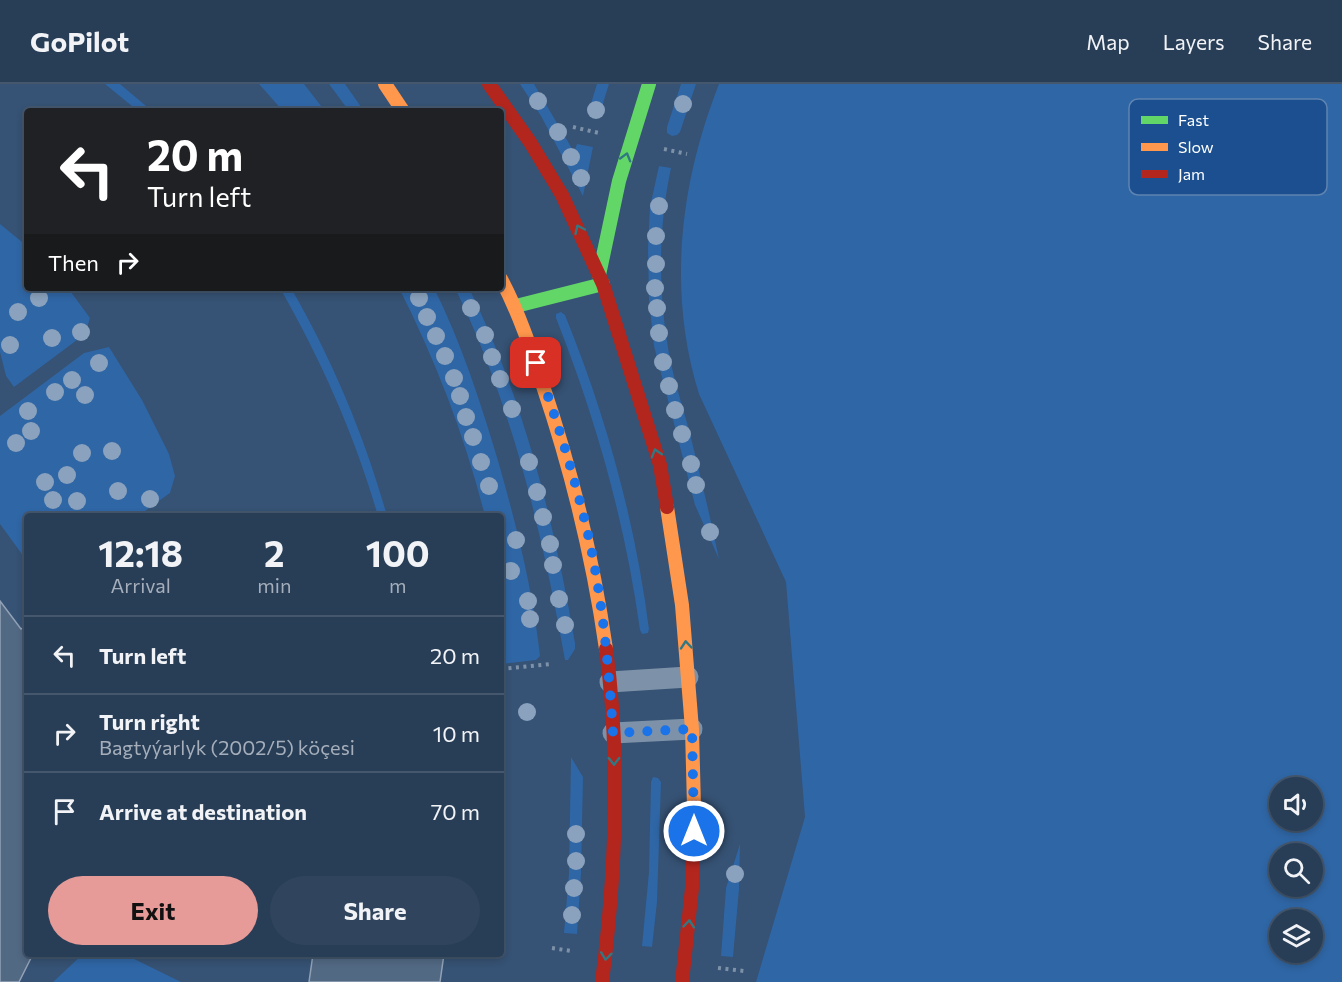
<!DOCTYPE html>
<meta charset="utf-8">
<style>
body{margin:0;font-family:Commissioner,sans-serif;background:#30455d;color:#f1f3f6;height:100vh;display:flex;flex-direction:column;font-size:22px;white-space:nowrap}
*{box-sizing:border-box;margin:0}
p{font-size:20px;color:#a5aeba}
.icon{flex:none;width:33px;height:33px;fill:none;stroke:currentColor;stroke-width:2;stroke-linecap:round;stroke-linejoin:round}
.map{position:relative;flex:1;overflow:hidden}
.side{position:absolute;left:24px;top:429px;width:480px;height:444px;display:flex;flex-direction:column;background:#283e57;border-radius:6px;box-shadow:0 3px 9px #0003,0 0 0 2px #44576d}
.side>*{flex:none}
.banner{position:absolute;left:24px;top:24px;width:480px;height:183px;border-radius:6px;box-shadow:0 3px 9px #0003,0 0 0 2px #44576d;background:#202124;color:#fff;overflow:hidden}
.fabs{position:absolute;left:1269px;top:693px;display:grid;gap:12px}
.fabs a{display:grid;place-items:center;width:54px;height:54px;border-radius:50%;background:#283e57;box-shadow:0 3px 9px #0003,0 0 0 2px #44576d;font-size:30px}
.pin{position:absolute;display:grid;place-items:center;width:51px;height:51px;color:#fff;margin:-26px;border-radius:12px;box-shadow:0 3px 9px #0006}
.me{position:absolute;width:66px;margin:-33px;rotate:0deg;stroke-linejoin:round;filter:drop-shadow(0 0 4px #0008)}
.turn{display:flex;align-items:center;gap:21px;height:126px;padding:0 24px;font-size:27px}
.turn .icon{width:78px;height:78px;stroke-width:2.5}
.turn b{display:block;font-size:42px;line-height:51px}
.then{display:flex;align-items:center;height:57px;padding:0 24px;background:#0003;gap:12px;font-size:22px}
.eta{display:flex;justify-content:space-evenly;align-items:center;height:102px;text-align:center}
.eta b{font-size:36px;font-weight:700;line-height:42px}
.cta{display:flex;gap:12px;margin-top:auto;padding:12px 24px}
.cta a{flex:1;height:69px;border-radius:36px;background:#e69b98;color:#111;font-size:24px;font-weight:700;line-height:69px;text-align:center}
.cta a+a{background:#30455d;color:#f1f3f6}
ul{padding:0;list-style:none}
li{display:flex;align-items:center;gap:18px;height:78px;padding:0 24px;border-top:2px solid #44576d}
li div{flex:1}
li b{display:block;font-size:22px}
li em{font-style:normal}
header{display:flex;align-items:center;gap:36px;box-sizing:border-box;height:84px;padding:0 30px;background:#283e57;border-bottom:2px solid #44576d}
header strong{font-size:28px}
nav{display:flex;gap:33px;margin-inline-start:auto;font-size:21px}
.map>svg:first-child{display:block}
.green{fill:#2f66a5;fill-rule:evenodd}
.building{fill:#526984;stroke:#92a2b6;stroke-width:1.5}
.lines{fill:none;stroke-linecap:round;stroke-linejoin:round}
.path{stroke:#7d92a8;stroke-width:4;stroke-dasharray:3 4.5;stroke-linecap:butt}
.lane{stroke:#7d92a8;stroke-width:21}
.fast{stroke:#63d668;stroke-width:14}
.slow{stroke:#ff974d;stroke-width:14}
.jam{stroke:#b3261e;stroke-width:14}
.tree{fill:#8aa2be}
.oneway{stroke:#317883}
.route{stroke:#1a73e8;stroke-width:10;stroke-dasharray:0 18}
.key{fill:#1b4f8f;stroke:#5f84b1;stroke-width:1.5}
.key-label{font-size:16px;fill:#fff}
</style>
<header>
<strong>GoPilot</strong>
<nav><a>Map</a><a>Layers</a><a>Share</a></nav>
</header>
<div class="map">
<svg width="1342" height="898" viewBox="0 0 1342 898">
<rect width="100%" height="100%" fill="#365274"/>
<g class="green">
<path d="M 105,0 L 120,0 L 152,27 L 138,27 Z"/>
<path d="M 259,0 L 304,0 L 325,27 L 283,27 Z"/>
<path d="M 329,0 L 345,0 L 364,27 L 349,27 Z"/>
<path d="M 520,0 L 534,0 L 574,68 L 577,60 L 593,63 L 583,112 L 541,32 Z"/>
<path d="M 597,0 L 609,0 L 599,32 L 588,29 Z"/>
<path d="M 681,0 L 696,0 L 680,48 L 677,51 L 672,52 L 667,49 L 667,43 Z"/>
<path d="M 719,0 L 1342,0 L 1342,898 L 756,898 L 805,733 L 786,498 L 699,310 C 667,207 680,99 719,0 ZM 1280,704 L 1312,704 L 1312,736 L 1280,736 ZM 1280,770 L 1312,770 L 1312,802 L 1280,802 ZM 1280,836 L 1312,836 L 1312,868 L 1280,868 Z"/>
<path d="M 659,82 L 671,84 C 659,141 658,200 667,257 C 671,287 681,317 689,346 C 700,389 710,432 719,475 L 695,421 L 654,262 L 649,216 L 648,164 L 650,123 Z"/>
<path d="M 0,140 L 27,162 L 27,204 L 68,204 L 90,234 L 85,250 L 14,303 L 6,292 L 0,268 Z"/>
<path d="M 280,204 L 291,204 C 332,275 365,353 387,432 L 378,432 C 355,352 321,276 280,204 Z"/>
<path d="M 399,204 L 434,204 C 462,260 481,320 499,380 C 517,444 533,506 540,572 L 536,576 L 501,580 L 501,432 L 485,432 C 465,353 436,277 399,204 Z"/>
<path d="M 455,204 L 469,204 C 524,316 554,437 575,559 L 575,565 L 568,576 L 565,576 C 542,448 512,321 455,204 Z"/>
<path d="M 561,228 L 565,231 C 606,332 635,436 649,545 L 648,549 L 642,550 L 640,546 C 625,438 596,335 556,234 L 556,230 Z"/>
<path d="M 109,263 L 142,316 L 169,370 L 175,392 L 170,409 L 138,432 L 27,432 L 27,477 L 0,440 L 0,332 L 84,269 Z"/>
<path d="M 571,673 L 583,693 L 581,789 L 577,850 L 564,849 L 569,789 Z"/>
<path d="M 653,693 L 658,694 L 661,698 L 657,818 L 652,863 L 642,862 L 649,788 L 651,698 Z"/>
<path d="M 740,760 L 739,805 L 733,873 L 721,872 L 726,804 Z"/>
<path d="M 83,870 L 124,870 L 181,898 L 53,898 Z"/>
</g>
<g class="building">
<path d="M 0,517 L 21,545 L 27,541 L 27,870 L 33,870 L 19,898 L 0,898 Z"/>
<path d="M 313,870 L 444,870 L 440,898 L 309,898 Z"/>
</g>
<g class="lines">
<g class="path">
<path d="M 573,43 L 599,49"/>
<path d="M 664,65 L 687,70"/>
<path d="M 501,585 L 552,580"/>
<path d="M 552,864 L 571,867"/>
<path d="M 718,884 L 744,887"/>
</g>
<g class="lane">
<path d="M 610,598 L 688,593"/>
<path d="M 613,649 L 692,645"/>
</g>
<g class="fast">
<path d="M 599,191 L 619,97 L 649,0"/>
<path d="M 516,222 L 603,200"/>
</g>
<g class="slow">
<path d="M 385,0 L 403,27"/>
<path d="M 501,195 C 519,229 531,265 543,302 C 572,388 593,474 606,565"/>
<path d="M 667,423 L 682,521 L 692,645 L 694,723"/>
</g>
<g class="jam">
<path d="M 489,0 L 530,58 L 562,111 L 603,200 L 660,381 L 667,423"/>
<path d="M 602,898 C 616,787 621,676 606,565"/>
<path d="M 682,898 L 692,804 L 694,723"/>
</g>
</g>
<g class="tree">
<circle cx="538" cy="17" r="9"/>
<circle cx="683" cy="20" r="9"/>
<circle cx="596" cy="26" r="9"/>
<circle cx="558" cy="48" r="9"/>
<circle cx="571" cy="73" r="9"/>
<circle cx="581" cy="94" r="9"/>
<circle cx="659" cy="122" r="9"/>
<circle cx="656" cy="152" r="9"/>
<circle cx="656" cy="180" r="9"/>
<circle cx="655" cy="204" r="9"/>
<circle cx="39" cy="214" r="9"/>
<circle cx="419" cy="214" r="9"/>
<circle cx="471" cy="224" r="9"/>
<circle cx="657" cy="224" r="9"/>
<circle cx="18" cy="228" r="9"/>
<circle cx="427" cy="233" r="9"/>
<circle cx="81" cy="248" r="9"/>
<circle cx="659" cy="249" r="9"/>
<circle cx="485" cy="251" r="9"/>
<circle cx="436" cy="252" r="9"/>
<circle cx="52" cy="254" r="9"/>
<circle cx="10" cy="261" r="9"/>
<circle cx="445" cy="272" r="9"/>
<circle cx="492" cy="273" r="9"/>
<circle cx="663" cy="278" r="9"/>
<circle cx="99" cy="279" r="9"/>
<circle cx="454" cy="294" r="9"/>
<circle cx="500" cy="295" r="9"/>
<circle cx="72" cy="296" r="9"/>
<circle cx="669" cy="302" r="9"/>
<circle cx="55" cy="308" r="9"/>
<circle cx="85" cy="311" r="9"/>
<circle cx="460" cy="312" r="9"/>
<circle cx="512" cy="325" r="9"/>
<circle cx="675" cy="326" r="9"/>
<circle cx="28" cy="327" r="9"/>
<circle cx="466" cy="333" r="9"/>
<circle cx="31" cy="347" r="9"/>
<circle cx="682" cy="350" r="9"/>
<circle cx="473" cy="353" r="9"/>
<circle cx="16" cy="359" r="9"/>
<circle cx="112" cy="367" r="9"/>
<circle cx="82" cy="369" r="9"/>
<circle cx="481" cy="378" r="9"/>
<circle cx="529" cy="378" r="9"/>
<circle cx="691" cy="380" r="9"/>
<circle cx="67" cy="391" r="9"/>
<circle cx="45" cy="398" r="9"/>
<circle cx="696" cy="401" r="9"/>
<circle cx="489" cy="402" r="9"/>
<circle cx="118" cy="407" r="9"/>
<circle cx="537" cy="408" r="9"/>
<circle cx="150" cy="415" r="9"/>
<circle cx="53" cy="416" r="9"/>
<circle cx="77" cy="417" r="9"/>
<circle cx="543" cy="433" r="9"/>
<circle cx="710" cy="448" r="9"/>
<circle cx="516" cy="456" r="9"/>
<circle cx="550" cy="460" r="9"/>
<circle cx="553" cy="481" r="9"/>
<circle cx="511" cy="487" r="9"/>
<circle cx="559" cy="515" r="9"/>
<circle cx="528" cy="517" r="9"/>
<circle cx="530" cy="535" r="9"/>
<circle cx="565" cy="541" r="9"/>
<circle cx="527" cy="628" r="9"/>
<circle cx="576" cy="750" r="9"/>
<circle cx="576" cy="777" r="9"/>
<circle cx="735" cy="790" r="9"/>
<circle cx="574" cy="804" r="9"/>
<circle cx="572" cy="831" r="9"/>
</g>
<defs><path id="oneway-chevron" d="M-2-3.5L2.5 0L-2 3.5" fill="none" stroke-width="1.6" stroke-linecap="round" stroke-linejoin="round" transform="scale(1.5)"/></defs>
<g class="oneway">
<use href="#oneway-chevron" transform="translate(626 73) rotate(-74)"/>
<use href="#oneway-chevron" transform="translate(579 145) rotate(-115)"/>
<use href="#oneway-chevron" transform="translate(656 369) rotate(-107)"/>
<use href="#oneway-chevron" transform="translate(686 561) rotate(-95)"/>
<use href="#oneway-chevron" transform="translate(614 677) rotate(89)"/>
<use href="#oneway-chevron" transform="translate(689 840) rotate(-85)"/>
<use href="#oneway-chevron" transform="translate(606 872) rotate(97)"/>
</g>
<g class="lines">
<path class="route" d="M 536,279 C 558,338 576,397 590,459 C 603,521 609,586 613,649 L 692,645 L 694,747"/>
</g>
<rect x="1129" y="15" width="198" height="96" rx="9" class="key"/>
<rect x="1141" y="32" width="27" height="8" fill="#63d668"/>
<rect x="1141" y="59" width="27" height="8" fill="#ff974d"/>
<rect x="1141" y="86" width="27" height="8" fill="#b3261e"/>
<g class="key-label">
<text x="1178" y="42">Fast</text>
<text x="1178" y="69">Slow</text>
<text x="1178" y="96">Jam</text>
</g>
</svg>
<div class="fabs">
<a><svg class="icon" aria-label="sound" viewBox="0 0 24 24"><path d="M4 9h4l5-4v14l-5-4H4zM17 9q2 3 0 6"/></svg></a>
<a><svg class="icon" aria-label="search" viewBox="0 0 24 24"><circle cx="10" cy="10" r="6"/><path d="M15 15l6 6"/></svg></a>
<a><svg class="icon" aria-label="layers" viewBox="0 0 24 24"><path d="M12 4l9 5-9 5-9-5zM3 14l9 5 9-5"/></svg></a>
</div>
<div class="pin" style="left:536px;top:279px;background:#d93025"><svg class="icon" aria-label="arrive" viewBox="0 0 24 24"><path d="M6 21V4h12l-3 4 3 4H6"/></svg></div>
<svg class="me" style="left:694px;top:747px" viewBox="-20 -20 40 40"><circle r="17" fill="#1a73e8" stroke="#fff" stroke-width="3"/><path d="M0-11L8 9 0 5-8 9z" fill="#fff"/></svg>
<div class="banner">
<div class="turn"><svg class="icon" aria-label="left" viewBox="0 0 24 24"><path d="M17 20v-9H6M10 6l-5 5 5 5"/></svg><div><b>20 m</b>Turn left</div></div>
<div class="then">Then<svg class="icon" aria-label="right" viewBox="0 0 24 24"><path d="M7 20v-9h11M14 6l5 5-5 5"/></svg></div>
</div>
<section class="side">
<div class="eta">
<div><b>12:18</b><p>Arrival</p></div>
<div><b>2</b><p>min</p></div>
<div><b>100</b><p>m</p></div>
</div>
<ul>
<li><svg class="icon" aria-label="left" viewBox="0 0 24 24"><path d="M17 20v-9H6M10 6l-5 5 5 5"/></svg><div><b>Turn left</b></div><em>20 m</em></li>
<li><svg class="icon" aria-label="right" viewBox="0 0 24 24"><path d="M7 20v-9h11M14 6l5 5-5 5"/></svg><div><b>Turn right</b><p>Bagtyýarlyk (2002/5) köçesi</p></div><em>10 m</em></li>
<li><svg class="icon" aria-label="arrive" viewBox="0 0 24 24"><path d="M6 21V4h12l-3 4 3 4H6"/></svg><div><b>Arrive at destination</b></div><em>70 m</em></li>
</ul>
<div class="cta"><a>Exit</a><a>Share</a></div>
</section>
</div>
